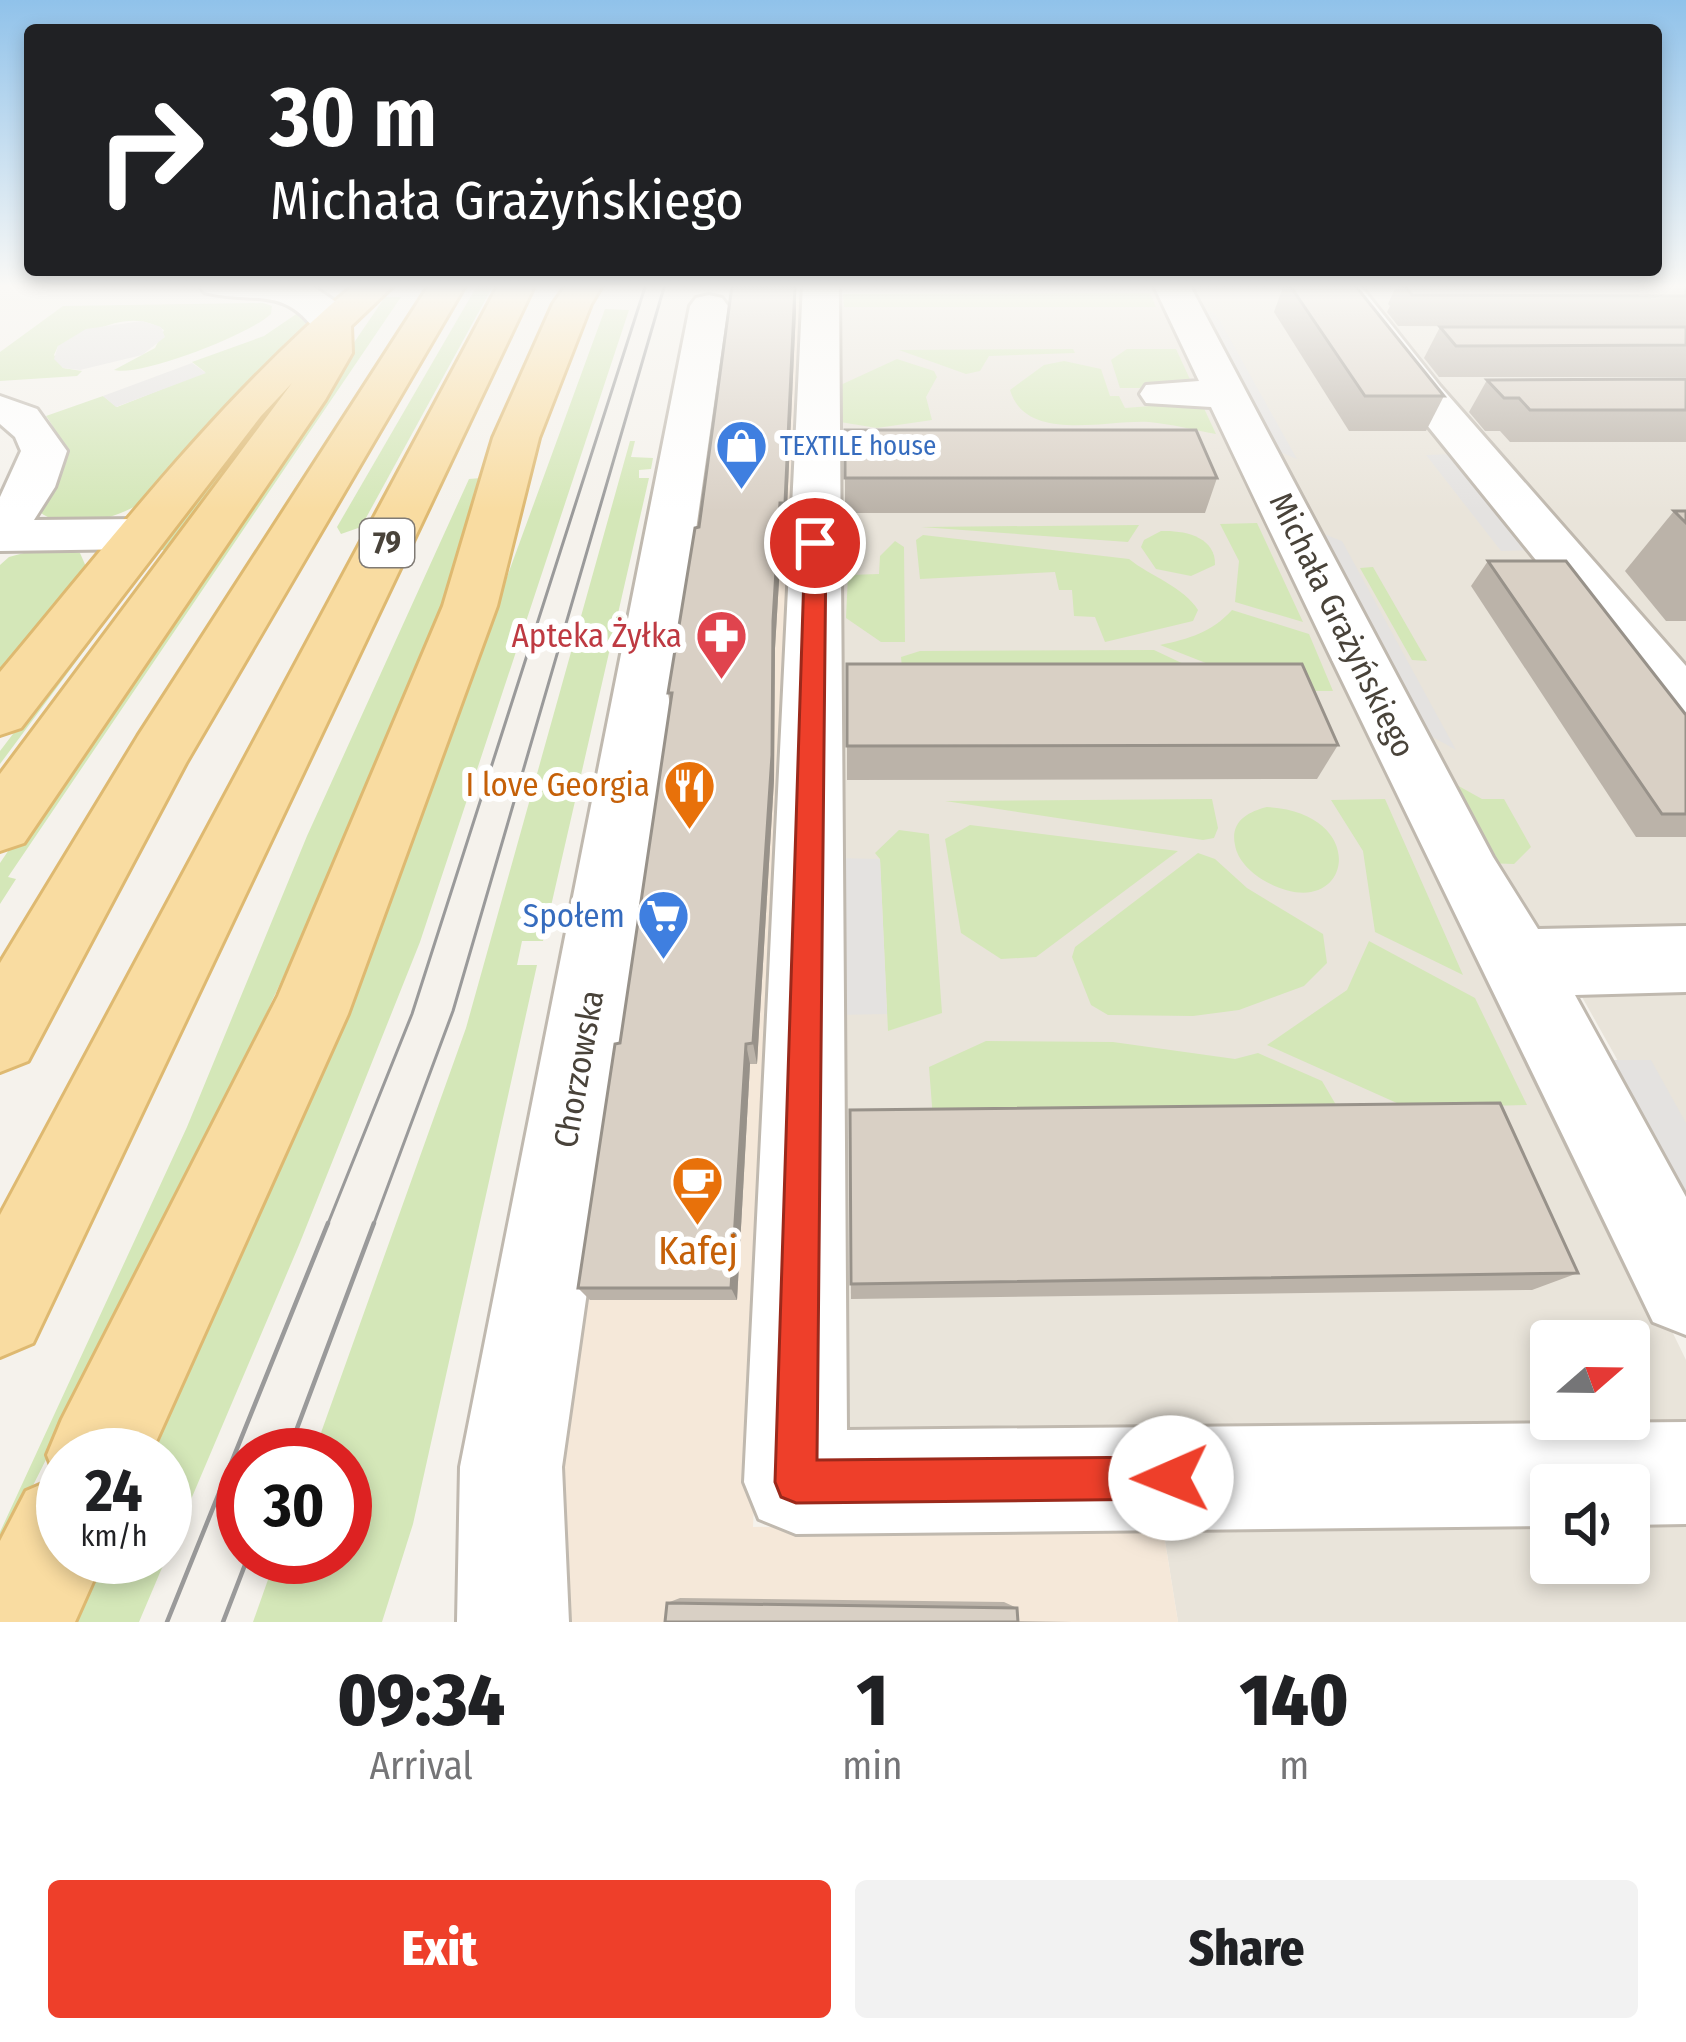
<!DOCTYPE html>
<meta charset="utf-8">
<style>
body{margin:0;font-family:"Fira Sans Condensed",sans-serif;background:#f2f2f2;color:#202124;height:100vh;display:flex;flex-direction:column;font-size:45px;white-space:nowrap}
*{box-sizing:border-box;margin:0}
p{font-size:39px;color:#757577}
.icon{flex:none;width:66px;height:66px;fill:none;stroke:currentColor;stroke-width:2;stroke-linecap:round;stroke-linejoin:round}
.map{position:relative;height:1622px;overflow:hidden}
.sheet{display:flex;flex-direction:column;background:#fff;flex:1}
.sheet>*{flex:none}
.top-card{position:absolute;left:24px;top:24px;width:1638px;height:252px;border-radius:12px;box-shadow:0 6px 18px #0003;background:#202124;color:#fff;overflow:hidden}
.needle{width:78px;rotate:70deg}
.buttons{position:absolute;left:1530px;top:1320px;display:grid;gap:24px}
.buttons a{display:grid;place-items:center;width:120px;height:120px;border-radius:12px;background:#fff;box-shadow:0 6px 18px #0003;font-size:60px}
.speed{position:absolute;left:36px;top:1428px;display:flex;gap:24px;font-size:60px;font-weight:700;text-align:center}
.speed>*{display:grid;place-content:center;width:156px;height:156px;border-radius:50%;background:#fff;box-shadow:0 6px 18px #0003;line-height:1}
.speed small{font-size:30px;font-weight:400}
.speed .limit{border:18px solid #d22;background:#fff;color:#111}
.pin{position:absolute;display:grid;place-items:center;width:102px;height:102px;color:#fff;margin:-51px;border:6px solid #fff;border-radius:50%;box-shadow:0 3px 12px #0007}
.me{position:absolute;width:132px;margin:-66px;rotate:269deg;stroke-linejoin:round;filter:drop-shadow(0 0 9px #0008)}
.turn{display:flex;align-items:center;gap:42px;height:252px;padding:0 48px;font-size:54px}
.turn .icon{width:156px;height:156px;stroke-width:2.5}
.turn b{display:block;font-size:84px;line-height:102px}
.eta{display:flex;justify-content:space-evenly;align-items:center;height:204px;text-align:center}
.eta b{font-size:72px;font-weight:800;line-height:84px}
.button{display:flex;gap:24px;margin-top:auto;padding:24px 48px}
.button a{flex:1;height:138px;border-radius:12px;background:#ee3f2a;color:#fff;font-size:48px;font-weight:800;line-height:138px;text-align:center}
.button a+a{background:#f2f2f2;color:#202124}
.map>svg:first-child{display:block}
.residential{fill:#e9e4da;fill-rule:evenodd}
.commercial{fill:#f5e8d9}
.green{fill:#d4e7b8}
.parking{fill:#e4e2e0}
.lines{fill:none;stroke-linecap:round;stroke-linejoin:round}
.minor-casing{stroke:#c0b9af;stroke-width:6}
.major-casing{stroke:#deb971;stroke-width:6}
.minor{fill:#fff;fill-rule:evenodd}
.major{fill:#f9dca1;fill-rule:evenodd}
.tram-far1{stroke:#9a9a9a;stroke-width:3}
.tram{stroke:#9a9a9a;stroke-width:4.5}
.wall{fill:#bbb3a9}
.shaded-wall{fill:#98928a}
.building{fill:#d9d0c5;stroke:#98928a;stroke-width:3}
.route{fill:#ee3f2a;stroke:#9b291b;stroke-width:3}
.labels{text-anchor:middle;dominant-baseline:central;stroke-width:12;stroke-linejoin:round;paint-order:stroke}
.far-shop-label{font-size:27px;fill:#366cbe;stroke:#fff;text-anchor:start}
.shield{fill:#fff;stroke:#807b75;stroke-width:3}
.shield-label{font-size:30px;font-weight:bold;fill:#49433a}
.street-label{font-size:33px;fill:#49433a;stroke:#fff}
.health-label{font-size:33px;fill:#be3a42;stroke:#fff;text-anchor:end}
.food-label{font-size:33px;fill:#c56008;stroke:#fff;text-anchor:end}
.shop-label{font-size:33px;fill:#366cbe;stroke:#fff;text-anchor:end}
.near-food-label{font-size:39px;fill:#c56008;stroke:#fff}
</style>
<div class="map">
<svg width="1686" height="1622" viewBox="0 0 1686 1622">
<rect width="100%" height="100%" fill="#f5f2ec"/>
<g class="residential">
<path d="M 1180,284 L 1686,284 L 1686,936 L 1528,930 L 1406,722 Z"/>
<path d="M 1166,292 L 1686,1360 L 1686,1421 L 832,1433 L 834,295 ZM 1551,1341 L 1629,1341 L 1629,1419 L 1551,1419 Z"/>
<path d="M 1686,968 L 1686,1182 L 1568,972 Z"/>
<path d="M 1686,1515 L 1686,1622 L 1178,1622 L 1162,1522 L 1551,1517 L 1551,1563 L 1629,1563 L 1629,1516 Z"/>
</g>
<path class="commercial" d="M 807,296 L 753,1527 L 1162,1522 L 1178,1622 L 466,1622 L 714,300 Z"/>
<g class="green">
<path d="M 478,284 L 494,284 L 361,527 L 341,534 L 337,527 Z"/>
<path d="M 1150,293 L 1156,307 L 844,307 L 843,294 Z"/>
<path d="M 385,297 L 401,297 L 8,877 L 16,879 L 0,904 L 0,863 Z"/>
<path d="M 263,303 L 272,306 L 271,314 C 250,334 141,377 114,370 L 155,348 L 164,330 C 130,307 92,332 58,346 L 54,355 L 63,368 L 82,371 L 77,376 L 0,381 L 0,352 L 63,306 Z"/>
<path d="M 308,306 L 307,326 C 274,360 239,392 207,427 C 187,450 169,479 146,499 C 122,518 66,534 40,512 L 38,505 C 52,472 70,447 46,416 L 103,396 L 117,407 L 205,372 L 192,362 L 264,336 Z"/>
<path d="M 605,309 L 629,310 L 420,942 L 299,1245 L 139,1622 L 71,1622 L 101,1557 L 165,1557 L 165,1455 L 147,1455 L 382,919 Z"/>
<path d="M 1073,349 L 1075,353 L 989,356 L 980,371 L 966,374 L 899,350 Z"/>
<path d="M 1127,349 L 1176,349 L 1194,388 L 1120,388 L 1111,360 Z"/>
<path d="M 897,359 L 934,371 L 937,377 L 926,397 L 932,420 L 877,428 L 834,421 L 834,388 Z"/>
<path d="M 1064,361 L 1101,369 L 1110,396 L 1119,396 L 1125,408 L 1201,402 L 1216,434 C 1194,430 1171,424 1149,422 C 1109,419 1026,444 1010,390 L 1044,365 Z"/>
<path d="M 290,390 L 210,503 L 199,504 L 166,550 L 159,550 L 0,764 L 0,751 L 203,484 L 281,392 Z"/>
<path d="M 630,441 L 635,441 L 631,457 L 653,458 L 651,469 L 639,470 L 639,478 L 649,478 L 543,941 L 522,941 L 517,965 L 537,965 L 413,1524 L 382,1622 L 253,1622 L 276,1557 L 345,1557 L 345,1455 L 313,1455 L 466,1028 Z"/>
<path d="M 481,478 L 453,583 L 348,838 L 209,1136 L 0,1551 L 0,1532 L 187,1127 L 307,836 L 469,479 Z"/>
<path d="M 1257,523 L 1303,622 L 1235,602 L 1239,561 L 1220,524 Z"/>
<path d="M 1139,525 L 1128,542 L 921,527 Z"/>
<path d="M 1161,531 C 1185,530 1216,537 1215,565 L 1191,576 L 1156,569 L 1141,547 L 1144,540 Z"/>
<path d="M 923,535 L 1129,559 C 1150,576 1184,587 1198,610 L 1193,621 L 1105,642 L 1095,617 L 1074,616 L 1072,590 L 1059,590 L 1055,572 L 920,579 L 916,540 Z"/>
<path d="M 895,541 L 904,547 L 905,642 L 881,642 L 846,618 L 848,575 L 879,574 L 880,556 Z"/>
<path d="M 46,547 L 80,553 L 87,569 L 0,680 L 0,565 L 9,557 Z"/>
<path d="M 1373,567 L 1427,661 L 1412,660 L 1360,568 Z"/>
<path d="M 1232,610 L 1309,634 L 1333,691 L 1277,691 L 1160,645 C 1189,639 1212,632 1232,610 Z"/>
<path d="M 1154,650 L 1205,674 L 904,690 L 901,657 L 920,651 Z"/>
<path d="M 1437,774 L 1482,799 L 1504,799 L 1531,847 L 1514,864 L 1484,863 Z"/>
<path d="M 1212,799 L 1218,828 L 1214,838 L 1203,840 L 945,801 Z"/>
<path d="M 1385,799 L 1463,975 L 1375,932 L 1363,851 L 1331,800 Z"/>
<path d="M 1267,807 C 1376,813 1350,931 1263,880 C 1251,873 1237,859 1235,845 C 1230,822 1247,812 1267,807 Z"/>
<path d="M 970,825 L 1178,851 L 1036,957 L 1001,959 L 961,933 L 945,839 Z"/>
<path d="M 899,830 L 929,834 L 942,1013 L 888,1031 L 880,859 L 875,853 Z"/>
<path d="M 1198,853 L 1215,859 L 1247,888 L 1323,934 L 1327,963 L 1304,986 L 1239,1010 L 1193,1016 L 1108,1015 L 1091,1005 L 1072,957 L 1075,947 Z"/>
<path d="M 1369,941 L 1475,998 L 1527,1105 L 1408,1108 L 1267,1045 L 1347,990 Z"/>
<path d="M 986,1041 L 1113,1042 L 1235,1059 L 1258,1053 L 1322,1081 L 1339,1110 L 933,1119 L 929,1067 Z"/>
</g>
<g class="parking">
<path d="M 1190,305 L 1216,314 L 1297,459 L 1263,445 Z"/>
<path d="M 142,321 L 161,327 L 165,337 L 142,355 L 80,370 L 63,368 L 54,359 L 58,346 L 86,329 Z"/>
<path d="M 192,363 L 206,373 L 116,407 L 103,396 Z"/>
<path d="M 1457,454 L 1536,550 L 1501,551 L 1426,455 Z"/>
<path d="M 1305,527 L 1342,541 L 1456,750 L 1406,722 Z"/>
<path d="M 834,858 L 880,859 L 887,1014 L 836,1015 Z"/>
<path d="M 1601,1060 L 1651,1060 L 1686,1123 L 1686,1221 Z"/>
</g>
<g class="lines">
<defs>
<g id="minor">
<path d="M 199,284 L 311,285 L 336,302 L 351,326 L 346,334 L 318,334 C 283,284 256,305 204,292 Z"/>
<path d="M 803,284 L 839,284 L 847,1430 L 1686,1422 L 1686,1524 L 1629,1525 L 1629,1485 L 1551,1485 L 1551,1526 L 796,1534 L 759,1519 L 744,1482 Z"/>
<path d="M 1153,284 L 1189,284 L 1493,857 L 1538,929 L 1686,926 L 1686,992 L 1575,995 L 1686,1197 L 1686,1335 L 1653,1322 C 1506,1016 1356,713 1211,407 L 1146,403 L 1140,394 L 1146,385 L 1199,381 Z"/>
<path d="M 1322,284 L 1359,284 L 1440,386 L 1686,666 L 1686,727 L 1665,720 L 1410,404 Z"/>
<path d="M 709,295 L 722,298 L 728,306 L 562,1467 L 569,1622 L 457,1622 L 460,1467 L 690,306 L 696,298 Z"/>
<path d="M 0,396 L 37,409 L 67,451 L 55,487 L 34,520 L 141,519 L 159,523 L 166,534 L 159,545 L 141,549 L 0,551 L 0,497 L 21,451 L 15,437 L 0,424 Z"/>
</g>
<g id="major">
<path d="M 355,284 L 395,284 L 351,326 L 352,353 L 325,400 L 24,843 L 0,851 L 0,774 L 292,383 L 261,416 L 21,728 L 0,735 L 0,672 C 113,537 220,397 355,284 Z"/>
<path d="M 430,284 L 466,284 L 186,763 L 28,1061 L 0,1072 L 0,963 L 138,736 Z"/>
<path d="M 499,284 L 535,284 L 33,1343 L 0,1357 L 0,1215 Z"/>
<path d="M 567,284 L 603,284 L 591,304 L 539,438 L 497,606 L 348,1014 L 150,1455 L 63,1455 L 63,1557 L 104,1557 L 75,1622 L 0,1622 L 0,1541 L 26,1491 L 56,1478 L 47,1455 L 62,1419 L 278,996 L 443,606 L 493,438 L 553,304 Z"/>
</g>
</defs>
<use href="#minor" class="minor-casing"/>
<use href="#major" class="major-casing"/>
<use href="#minor" class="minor"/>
<use href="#major" class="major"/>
<g class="tram-far1">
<path d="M 327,1226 L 412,1014 L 646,284"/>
<path d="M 373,1226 L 453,1011 L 665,284"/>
</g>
<g class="tram">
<path d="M 287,1455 L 374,1223"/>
<path d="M 167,1622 L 328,1223"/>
<path d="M 223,1622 L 248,1557"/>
</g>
</g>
<g class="wall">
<path d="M 1284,284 L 1354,284 L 1444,396 L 1426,431 L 1349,431 L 1274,312 Z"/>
<path d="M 1397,284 L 1686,284 L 1686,327 L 1398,326 L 1387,312 L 1390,306 L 1388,304 Z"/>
<path d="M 795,286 L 796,310 L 786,530 L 782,530 L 775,648 L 774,780 L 757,1064 L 750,1064 L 737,1300 L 590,1300 L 578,1288 L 620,1043 L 670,705 L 668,693 L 699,527 Z"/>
<path d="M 1440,327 L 1686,327 L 1686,377 L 1439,377 L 1424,358 Z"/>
<path d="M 1686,379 L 1686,442 L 1510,442 L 1500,431 L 1485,431 L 1469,412 L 1487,380 Z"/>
<path d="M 845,430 L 1217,478 L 1205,513 L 845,513 Z"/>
<path d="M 1674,511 L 1686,511 L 1686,621 L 1666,621 L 1625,571 Z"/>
<path d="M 1488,561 L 1686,715 L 1686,837 L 1636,837 L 1471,586 Z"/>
<path d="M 847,664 L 1338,745 L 1317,779 L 847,780 Z"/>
<path d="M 850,1110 L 1578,1273 L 1532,1290 L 851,1299 Z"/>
<path d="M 680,1598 L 1004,1602 L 1017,1608 L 1018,1621 L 1072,1622 L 665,1622 L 667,1603 Z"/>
</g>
<g class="shaded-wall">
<path d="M 795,286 L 796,310 L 786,530 L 785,503 Z"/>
<path d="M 780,503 L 782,530 L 775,648 L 774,780 L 757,1064 L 753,1043 Z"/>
<path d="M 746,1044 L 750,1064 L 737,1300 L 731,1288 Z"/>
</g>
<g class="building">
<path d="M 1289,284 L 1354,284 L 1444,396 L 1365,396 Z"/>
<path d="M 1403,284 L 1686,284 L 1686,296 L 1412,295 Z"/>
<path d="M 732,286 L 795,286 L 785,503 L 780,503 L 773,621 L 772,755 L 753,1043 L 746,1044 L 731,1288 L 578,1288 L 615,1044 L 620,1043 L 672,693 L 668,693 L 695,528 L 699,527 Z"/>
<path d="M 1440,327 L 1686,327 L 1686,345 L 1456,346 Z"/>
<path d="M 1686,379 L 1686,410 L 1530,410 L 1519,398 L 1504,398 L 1487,380 Z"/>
<path d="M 845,430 L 1196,430 L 1217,478 L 845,478 Z"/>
<path d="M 1674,511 L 1686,511 L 1686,523 Z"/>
<path d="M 1488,561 L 1566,561 L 1686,715 L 1686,814 L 1662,814 Z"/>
<path d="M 847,664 L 1302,664 L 1338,745 L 847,746 Z"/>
<path d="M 1500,1103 L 1578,1273 L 851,1284 L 850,1110 Z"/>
<path d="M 667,1603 L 1017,1608 L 1018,1622 L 665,1622 Z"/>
</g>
<linearGradient id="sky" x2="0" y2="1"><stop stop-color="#90c2ea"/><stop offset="0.56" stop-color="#faf9f6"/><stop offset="1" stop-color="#faf9f6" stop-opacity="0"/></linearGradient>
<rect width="1686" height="511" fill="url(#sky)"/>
<path class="route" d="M 815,536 L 826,543 L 817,1460 L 1171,1457 L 1186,1463 L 1192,1478 L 1186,1493 L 1171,1499 L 796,1503 L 781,1497 L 775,1482 L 805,543 Z"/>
<defs>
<symbol id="shop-pin" viewBox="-11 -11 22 30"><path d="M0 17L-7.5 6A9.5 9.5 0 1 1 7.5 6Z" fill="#3f7fe0" stroke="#fff"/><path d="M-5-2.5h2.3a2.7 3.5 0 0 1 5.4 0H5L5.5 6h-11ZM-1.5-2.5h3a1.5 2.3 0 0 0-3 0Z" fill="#fff"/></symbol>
<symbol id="pharmacy-pin" viewBox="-11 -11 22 30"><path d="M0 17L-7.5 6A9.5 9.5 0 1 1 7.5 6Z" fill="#e0444e" stroke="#fff"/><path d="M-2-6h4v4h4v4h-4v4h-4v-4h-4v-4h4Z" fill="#fff"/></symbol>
<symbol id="restaurant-pin" viewBox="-11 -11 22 30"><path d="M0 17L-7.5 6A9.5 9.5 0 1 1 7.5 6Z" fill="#e8710a" stroke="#fff"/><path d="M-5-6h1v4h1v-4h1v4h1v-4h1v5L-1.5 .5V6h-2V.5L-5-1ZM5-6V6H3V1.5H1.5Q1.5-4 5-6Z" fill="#fff"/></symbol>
<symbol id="supermarket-pin" viewBox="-11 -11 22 30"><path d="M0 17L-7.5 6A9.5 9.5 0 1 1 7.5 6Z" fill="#3f7fe0" stroke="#fff"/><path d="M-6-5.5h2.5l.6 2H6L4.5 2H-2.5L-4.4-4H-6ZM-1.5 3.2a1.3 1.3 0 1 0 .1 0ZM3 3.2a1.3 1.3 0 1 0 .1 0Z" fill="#fff"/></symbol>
<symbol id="cafe-pin" viewBox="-11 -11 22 30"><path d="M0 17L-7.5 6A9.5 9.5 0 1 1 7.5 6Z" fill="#e8710a" stroke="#fff"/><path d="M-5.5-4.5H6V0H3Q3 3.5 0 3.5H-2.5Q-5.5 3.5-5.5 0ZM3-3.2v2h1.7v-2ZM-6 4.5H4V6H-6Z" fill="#fff"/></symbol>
</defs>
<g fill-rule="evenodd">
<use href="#shop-pin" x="712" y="416" width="59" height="81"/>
<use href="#pharmacy-pin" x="692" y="606" width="59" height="81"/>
<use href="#restaurant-pin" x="660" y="756" width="59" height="81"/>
<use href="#supermarket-pin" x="634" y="886" width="59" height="81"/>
<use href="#cafe-pin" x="668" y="1152" width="59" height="81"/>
</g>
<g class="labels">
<g class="far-shop-label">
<text x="780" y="446">TEXTILE house</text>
</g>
<rect class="shield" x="360" y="519" width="54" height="48" rx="9"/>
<g class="shield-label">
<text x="387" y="543">79</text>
</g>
<g class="street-label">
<text transform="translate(1342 625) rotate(64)">Michała Grażyńskiego</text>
<text transform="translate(579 1069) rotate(-80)">Chorzowska</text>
</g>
<g class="health-label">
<text x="682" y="636">Apteka Żyłka</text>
</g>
<g class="food-label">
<text x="650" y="785">I love Georgia</text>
</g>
<g class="shop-label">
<text x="625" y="916">Społem</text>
</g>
<g class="near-food-label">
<text x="698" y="1251">Kafej</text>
</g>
</g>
</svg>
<div class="buttons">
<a><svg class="needle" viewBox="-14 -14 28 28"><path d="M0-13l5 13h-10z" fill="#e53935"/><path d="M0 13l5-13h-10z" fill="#757577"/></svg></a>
<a><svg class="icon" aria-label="sound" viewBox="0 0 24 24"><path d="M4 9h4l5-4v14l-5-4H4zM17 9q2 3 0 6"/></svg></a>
</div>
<div class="speed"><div>24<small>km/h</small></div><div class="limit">30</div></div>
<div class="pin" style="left:815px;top:543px;background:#d93025"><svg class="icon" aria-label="arrive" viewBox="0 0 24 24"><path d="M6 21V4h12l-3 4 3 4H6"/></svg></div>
<svg class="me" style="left:1171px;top:1478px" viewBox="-20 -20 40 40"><circle r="19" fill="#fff"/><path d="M0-13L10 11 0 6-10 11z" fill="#ee3f2a"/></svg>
<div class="top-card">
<div class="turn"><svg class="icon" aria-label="right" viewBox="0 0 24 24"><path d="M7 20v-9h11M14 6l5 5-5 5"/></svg><div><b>30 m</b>Michała Grażyńskiego</div></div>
</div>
</div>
<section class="sheet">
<div class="eta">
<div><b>09:34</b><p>Arrival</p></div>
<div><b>1</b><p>min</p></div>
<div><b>140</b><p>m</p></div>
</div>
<div class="button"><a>Exit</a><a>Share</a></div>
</section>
